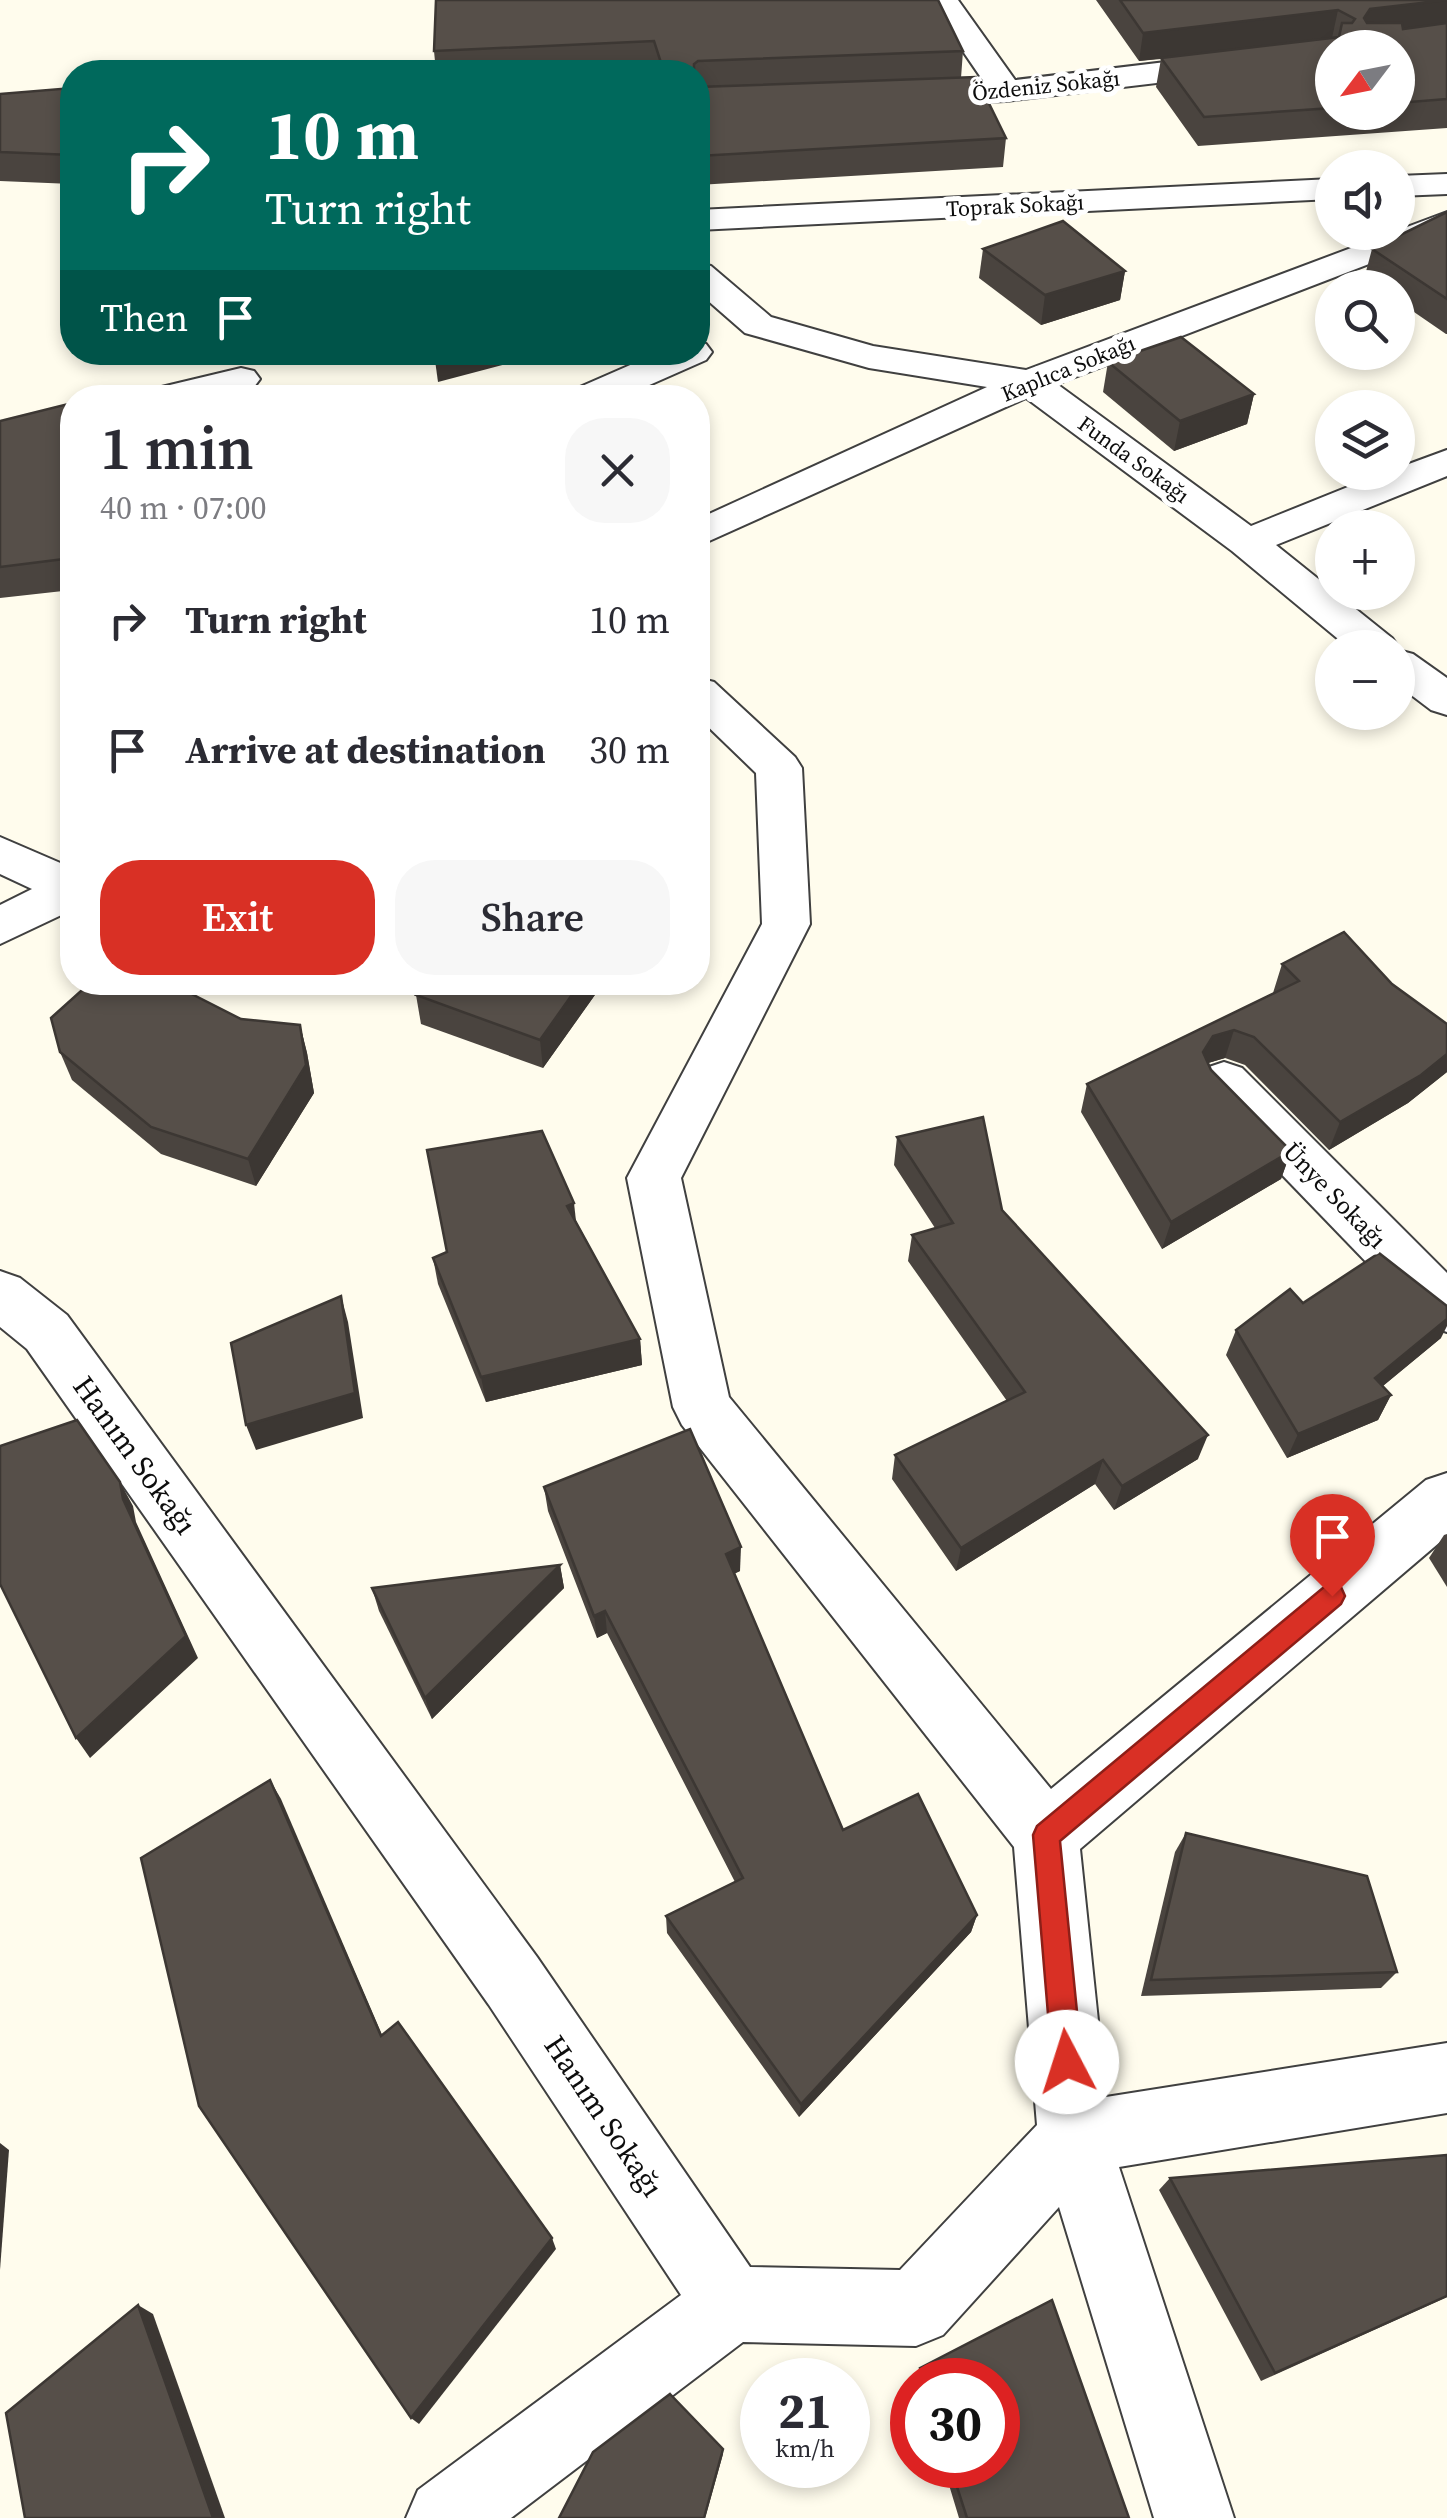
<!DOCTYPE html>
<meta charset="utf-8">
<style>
body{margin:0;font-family:"Source Serif 4",serif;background:#f7f7f7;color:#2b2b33;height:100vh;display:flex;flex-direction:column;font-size:38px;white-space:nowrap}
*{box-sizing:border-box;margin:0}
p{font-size:32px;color:#7c7c81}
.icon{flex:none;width:55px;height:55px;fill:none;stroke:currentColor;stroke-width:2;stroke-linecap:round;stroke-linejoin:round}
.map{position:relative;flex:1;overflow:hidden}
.details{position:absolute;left:60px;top:385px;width:650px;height:610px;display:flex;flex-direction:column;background:#fff;border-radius:40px;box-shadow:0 5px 15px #0003}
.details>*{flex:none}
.hud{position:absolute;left:60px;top:60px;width:650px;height:305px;border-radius:40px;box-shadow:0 5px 15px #0003;background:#00695c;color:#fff;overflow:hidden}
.needle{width:65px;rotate:238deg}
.buttons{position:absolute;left:1315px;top:30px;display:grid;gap:20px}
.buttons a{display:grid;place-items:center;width:100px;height:100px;border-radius:50%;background:#fff;box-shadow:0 5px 15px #0003;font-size:50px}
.speed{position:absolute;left:740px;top:2358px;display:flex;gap:20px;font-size:50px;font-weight:700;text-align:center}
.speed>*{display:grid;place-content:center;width:130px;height:130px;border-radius:50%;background:#fff;box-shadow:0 5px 15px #0003;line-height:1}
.speed small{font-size:25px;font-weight:400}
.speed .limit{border:15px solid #d22;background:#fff;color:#111}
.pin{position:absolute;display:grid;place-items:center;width:85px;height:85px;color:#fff;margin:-102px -42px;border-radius:50% 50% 50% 0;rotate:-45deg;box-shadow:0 0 10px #0007}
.pin .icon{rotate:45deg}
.me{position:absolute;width:110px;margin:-55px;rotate:355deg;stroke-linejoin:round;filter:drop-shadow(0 0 8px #0008)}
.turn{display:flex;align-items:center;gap:35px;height:210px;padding:0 40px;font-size:45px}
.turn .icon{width:130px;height:130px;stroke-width:2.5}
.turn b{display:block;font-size:70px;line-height:85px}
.then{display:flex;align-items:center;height:95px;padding:0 40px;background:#0003;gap:20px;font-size:38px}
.round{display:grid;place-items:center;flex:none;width:105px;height:105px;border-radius:40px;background:#f7f7f7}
.head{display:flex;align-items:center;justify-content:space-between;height:170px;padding:0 40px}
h1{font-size:60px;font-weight:600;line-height:75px}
.cta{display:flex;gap:20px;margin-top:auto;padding:20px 40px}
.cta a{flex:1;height:115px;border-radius:40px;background:#d93025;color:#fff;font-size:40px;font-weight:600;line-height:115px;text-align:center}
.cta a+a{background:#f7f7f7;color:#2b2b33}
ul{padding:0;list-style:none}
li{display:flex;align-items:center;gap:30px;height:130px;padding:0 40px}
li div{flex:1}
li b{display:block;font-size:38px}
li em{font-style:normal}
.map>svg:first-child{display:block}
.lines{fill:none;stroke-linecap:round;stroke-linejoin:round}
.minor-casing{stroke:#404040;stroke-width:4}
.minor{fill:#fff;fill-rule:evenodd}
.wall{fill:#4a443f;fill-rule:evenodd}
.shaded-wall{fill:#3c3733}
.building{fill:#564f49;stroke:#3c3733;stroke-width:2.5}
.route{fill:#d93025;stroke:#8d1f18;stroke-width:2.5}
.labels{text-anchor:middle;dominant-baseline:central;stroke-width:10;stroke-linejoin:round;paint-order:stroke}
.far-street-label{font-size:22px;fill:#0d0d0d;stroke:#fff}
.street-label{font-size:25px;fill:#0d0d0d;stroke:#fff}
.near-street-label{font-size:30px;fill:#0d0d0d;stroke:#fff}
</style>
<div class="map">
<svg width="1447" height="2518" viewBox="0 0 1447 2518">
<rect width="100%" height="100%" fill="#fffced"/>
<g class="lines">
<defs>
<g id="minor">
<path d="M 928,0 L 958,0 L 1015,80 L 1332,42 L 1345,48 L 1332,48 L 1332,62 L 1006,101 L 908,105 L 897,102 L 892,95 L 897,88 L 984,82 Z"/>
<path d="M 1447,174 L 1447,194 L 1398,196 L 1398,176 Z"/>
<path d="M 1332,179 L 1332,199 L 698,230 L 698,210 Z"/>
<path d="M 1447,212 L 1447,234 L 1057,384 L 1251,526 L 1385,472 L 1398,472 L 1398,468 L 1447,450 L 1447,476 L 1276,545 L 1392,638 L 1399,648 L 1398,650 L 1349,648 L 1232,551 L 1026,398 L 698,546 L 698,519 L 987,387 L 869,368 L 745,333 L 698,292 L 698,263 L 711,266 L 771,317 L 873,346 L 1026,370 Z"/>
<path d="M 698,342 L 706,344 L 712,352 L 706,360 L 620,398 L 568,398 L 573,390 L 660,352 L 698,352 Z"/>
<path d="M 241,368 L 254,371 L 260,379 L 254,387 L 212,398 L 144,398 L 149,390 Z"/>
<path d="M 1398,650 L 1413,654 L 1447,678 L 1447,715 L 1431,710 L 1398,685 Z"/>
<path d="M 698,678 L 714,682 L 795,757 L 802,768 L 810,924 L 681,1178 L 729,1397 L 1051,1789 L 1426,1480 L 1447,1473 L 1447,1536 L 1080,1849 L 1106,2097 L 1447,2043 L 1447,2113 L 1119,2167 L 1234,2518 L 1154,2518 L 1059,2207 L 943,2335 L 916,2346 L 743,2342 L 511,2518 L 406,2518 L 418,2490 L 681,2295 L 489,2005 L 27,1349 L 0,1327 L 0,1271 L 20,1278 L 67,1315 L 537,1957 L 750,2267 L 900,2270 L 1037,2125 L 1014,1847 L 682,1425 L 673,1407 L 627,1178 L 762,924 L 756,773 L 698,717 Z"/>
<path d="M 0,837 L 72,868 L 72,910 L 0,944 L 0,905 L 32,889 L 0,874 Z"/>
<path d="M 1224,1062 L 1242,1068 L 1447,1273 L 1447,1332 L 1427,1325 L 1206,1096 L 1198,1082 L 1206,1068 Z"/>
</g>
</defs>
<use href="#minor" class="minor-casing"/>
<use href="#minor" class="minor"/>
</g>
<g class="wall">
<path d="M 436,0 L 963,51 L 961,78 L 1006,138 L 1003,167 L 698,185 L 698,72 L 656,72 L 655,70 L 596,72 L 436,72 L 434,51 Z"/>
<path d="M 1096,0 L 1447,0 L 1447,128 L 1198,146 L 1156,87 L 1161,59 L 1139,61 ZM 1332,48 L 1398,48 L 1398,112 L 1332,112 Z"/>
<path d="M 72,88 L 72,184 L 0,181 L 0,94 Z"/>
<path d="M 1447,212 L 1447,334 L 1446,334 L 1398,301 L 1398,288 L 1377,288 L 1364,279 L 1372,249 Z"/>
<path d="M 983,249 L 1125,271 L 1120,300 L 1041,325 L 979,278 Z"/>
<path d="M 1108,362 L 1254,394 L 1247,424 L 1174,451 L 1103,392 Z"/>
<path d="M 72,403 L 72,590 L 0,598 L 0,421 Z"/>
<path d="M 1282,964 L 1392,984 L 1447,1024 L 1447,1072 L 1408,1103 L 1329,1150 L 1245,1065 L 1225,1058 L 1208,1063 L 1211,1070 L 1291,1151 L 1281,1179 L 1162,1249 L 1081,1112 L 1087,1084 L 1273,993 Z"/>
<path d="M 602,985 L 543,1068 L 421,1024 L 416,995 Z"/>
<path d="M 241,1019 L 300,1025 L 307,1053 L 314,1093 L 256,1186 L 161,1154 L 72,1080 L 60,1052 Z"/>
<path d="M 897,1137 L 1002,1210 L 1198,1459 L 1114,1510 L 1095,1484 L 956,1571 L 892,1479 L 895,1455 L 1007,1401 L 908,1261 L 912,1235 L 935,1228 L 894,1165 Z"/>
<path d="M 576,1221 L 640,1339 L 642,1365 L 486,1402 L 438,1284 L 433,1258 Z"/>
<path d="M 1236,1330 L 1441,1338 L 1383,1386 L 1391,1395 L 1378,1420 L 1287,1458 L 1226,1355 Z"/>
<path d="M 544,1487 L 740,1571 L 734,1574 L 843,1830 L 977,1915 L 971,1932 L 799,2117 L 667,1933 L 666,1916 L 735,1882 L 607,1633 L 597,1638 L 548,1511 Z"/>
<path d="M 1447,1534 L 1447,1587 L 1429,1558 L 1444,1535 Z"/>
<path d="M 560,1565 L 564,1588 L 432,1719 L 379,1611 L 372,1588 Z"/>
<path d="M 1186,1833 L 1397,1972 L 1381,1988 L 1141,1996 L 1175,1852 Z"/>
<path d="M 1170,2178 L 1447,2297 L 1261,2381 L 1159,2190 Z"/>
<path d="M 1052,2300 L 1129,2518 L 959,2518 L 943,2465 L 998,2465 L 998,2380 L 916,2380 L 915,2376 L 920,2368 Z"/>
</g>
<g class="shaded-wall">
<path d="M 1447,0 L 1447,28 L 1363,37 L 1364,18 L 1370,9 Z"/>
<path d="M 1338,10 L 1332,38 L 1139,61 L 1143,33 Z"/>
<path d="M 1125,271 L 1120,300 L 1041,325 L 1045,295 Z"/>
<path d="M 552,352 L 438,382 L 434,353 Z"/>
<path d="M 1254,394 L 1247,424 L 1174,451 L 1180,421 Z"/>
<path d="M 72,556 L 72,585 L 64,559 Z"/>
<path d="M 581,982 L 602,982 L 602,985 L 543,1068 L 540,1040 Z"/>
<path d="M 300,1025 L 307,1053 L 314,1093 L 256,1186 L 248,1159 Z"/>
<path d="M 1234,1030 L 1225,1058 L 1205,1064 L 1203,1052 L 1213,1036 Z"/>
<path d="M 1447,1054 L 1447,1072 L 1408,1103 L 1329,1150 L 1340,1122 Z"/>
<path d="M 1291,1151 L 1281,1179 L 1162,1249 L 1171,1222 Z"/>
<path d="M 574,1203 L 577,1230 L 567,1206 Z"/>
<path d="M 341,1296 L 348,1322 L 363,1418 L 256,1450 L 246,1425 Z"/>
<path d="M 1447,1319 L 1447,1326 L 1441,1338 L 1362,1403 L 1375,1378 Z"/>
<path d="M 640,1339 L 642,1365 L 486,1402 L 481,1377 Z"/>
<path d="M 1391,1395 L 1378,1420 L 1287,1458 L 1298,1434 Z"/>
<path d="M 1208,1435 L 1198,1459 L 1114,1510 L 1122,1486 Z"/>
<path d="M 1103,1460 L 1095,1484 L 956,1571 L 961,1548 Z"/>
<path d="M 120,1482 L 133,1506 L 136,1522 L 198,1658 L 90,1758 L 76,1738 L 123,1499 Z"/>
<path d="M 741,1547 L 740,1571 L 726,1577 L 726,1554 Z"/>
<path d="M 560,1565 L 564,1588 L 432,1719 L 425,1698 Z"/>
<path d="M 605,1611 L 607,1633 L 597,1638 L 594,1616 Z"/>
<path d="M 270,1780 L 281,1799 L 389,2051 L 381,2036 Z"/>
<path d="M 977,1915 L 971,1932 L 799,2117 L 801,2104 Z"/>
<path d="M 0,2143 L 9,2150 L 0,2270 Z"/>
<path d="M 552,2238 L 556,2249 L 419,2424 L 411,2418 Z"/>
<path d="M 138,2305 L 153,2314 L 225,2518 L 213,2518 Z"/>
<path d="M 723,2449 L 723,2454 L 705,2518 L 704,2518 Z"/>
</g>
<g class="building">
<path d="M 436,0 L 938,0 L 963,51 L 698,61 L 694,64 L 694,72 L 664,72 L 654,41 L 434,51 Z"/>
<path d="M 1120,0 L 1447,0 L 1370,9 L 1364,18 L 1367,23 L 1402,23 L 1403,29 L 1447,23 L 1447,99 L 1398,103 L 1398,48 L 1332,48 L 1332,108 L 1204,117 L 1161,58 L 1339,37 L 1342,23 L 1352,23 L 1355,19 L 1338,10 L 1143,33 Z"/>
<path d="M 976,77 L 1006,138 L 698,156 L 698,87 Z"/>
<path d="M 72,88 L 72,155 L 0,152 L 0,94 Z"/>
<path d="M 1447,212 L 1447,299 L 1372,249 Z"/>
<path d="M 1063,221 L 1125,271 L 1045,295 L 983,249 Z"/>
<path d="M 1181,337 L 1254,394 L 1180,421 L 1108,362 Z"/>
<path d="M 72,403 L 72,556 L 64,559 L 0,567 L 0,421 Z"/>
<path d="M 1344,932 L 1392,984 L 1447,1024 L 1447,1054 L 1421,1075 L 1340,1122 L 1254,1037 L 1234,1030 L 1213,1036 L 1203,1052 L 1211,1070 L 1291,1151 L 1171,1222 L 1087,1084 L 1299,981 L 1282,964 Z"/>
<path d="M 91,982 L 168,982 L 241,1019 L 300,1025 L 306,1065 L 248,1159 L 151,1127 L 60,1052 L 51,1018 Z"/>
<path d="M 427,982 L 581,982 L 540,1040 L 416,995 Z"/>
<path d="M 983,1117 L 1002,1210 L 1208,1435 L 1122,1486 L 1103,1460 L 961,1548 L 895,1455 L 1025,1392 L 912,1235 L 953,1223 L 897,1137 Z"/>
<path d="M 542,1131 L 574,1203 L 567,1206 L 640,1339 L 481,1377 L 433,1258 L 447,1252 L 427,1150 Z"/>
<path d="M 1379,1253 L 1447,1306 L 1447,1319 L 1375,1378 L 1391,1395 L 1298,1434 L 1236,1330 L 1290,1289 L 1303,1303 Z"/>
<path d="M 341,1296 L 355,1393 L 246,1425 L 231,1343 Z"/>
<path d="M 77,1420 L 120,1482 L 123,1499 L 186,1636 L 76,1738 L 0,1584 L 0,1446 Z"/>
<path d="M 690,1429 L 741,1547 L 726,1554 L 843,1830 L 918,1794 L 977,1915 L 801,2104 L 666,1916 L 743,1878 L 605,1611 L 594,1616 L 544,1487 Z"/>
<path d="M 560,1565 L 425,1698 L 372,1588 Z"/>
<path d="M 270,1780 L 381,2036 L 398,2022 L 552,2238 L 411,2418 L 199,2106 L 141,1858 Z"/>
<path d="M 1186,1833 L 1367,1876 L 1397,1972 L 1151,1980 Z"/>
<path d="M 1447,2155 L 1447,2296 L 1275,2373 L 1170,2178 Z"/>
<path d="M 1052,2300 L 1129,2518 L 967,2518 L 950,2465 L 998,2465 L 998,2380 L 924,2380 L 920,2368 Z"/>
<path d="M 138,2305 L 213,2518 L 25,2518 L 6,2413 Z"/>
<path d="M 670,2394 L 723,2449 L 704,2518 L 559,2518 L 593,2452 Z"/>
</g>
<path class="route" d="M 1332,1584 L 1341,1587 L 1345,1596 L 1341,1604 L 1060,1841 L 1082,2062 L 1077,2072 L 1067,2077 L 1057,2072 L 1052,2062 L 1033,1835 L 1037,1826 L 1324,1587 Z"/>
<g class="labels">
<g class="far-street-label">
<text transform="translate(1046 85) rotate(-6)">Özdeniz Sokağı</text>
<text transform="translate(1015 205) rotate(-3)">Toprak Sokağı</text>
<text transform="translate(1068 368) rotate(-22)">Kaplıca Sokağı</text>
<text transform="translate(1134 459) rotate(36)">Funda Sokağı</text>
</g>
<g class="street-label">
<text transform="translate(1335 1195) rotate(46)">Ünye Sokağı</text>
</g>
<g class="near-street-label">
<text transform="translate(135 1455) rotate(54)">Hanım Sokağı</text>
<text transform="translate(604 2116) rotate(56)">Hanım Sokağı</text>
</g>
</g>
</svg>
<div class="buttons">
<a><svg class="needle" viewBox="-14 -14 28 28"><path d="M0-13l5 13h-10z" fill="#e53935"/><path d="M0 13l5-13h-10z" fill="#7c7c81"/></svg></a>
<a><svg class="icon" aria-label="sound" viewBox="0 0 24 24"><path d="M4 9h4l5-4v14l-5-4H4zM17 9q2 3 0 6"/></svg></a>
<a><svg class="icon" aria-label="search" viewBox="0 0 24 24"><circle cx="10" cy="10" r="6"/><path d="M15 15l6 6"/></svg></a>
<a><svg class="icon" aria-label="layers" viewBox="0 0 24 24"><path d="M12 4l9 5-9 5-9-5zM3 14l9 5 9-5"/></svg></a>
<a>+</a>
<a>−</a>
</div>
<div class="speed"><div>21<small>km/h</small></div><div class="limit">30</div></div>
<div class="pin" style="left:1332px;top:1596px;background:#d93025"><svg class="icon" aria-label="arrive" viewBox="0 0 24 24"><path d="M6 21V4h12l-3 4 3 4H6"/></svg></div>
<svg class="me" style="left:1067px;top:2062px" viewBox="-20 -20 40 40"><circle r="19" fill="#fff"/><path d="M0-13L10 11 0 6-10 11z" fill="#d93025"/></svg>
<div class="hud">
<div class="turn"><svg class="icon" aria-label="right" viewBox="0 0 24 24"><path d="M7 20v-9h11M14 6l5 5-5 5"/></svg><div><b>10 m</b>Turn right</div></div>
<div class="then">Then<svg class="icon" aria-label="arrive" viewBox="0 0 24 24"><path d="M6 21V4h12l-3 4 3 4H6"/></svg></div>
</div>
<section class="details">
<div class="head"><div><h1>1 min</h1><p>40 m · 07:00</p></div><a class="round"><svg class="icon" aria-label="close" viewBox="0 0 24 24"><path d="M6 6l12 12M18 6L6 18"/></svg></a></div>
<ul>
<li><svg class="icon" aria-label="right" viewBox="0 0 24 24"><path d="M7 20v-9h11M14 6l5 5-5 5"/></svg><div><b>Turn right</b></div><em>10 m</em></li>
<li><svg class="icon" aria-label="arrive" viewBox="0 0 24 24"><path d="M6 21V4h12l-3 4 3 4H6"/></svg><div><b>Arrive at destination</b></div><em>30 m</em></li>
</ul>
<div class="cta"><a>Exit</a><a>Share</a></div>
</section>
</div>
